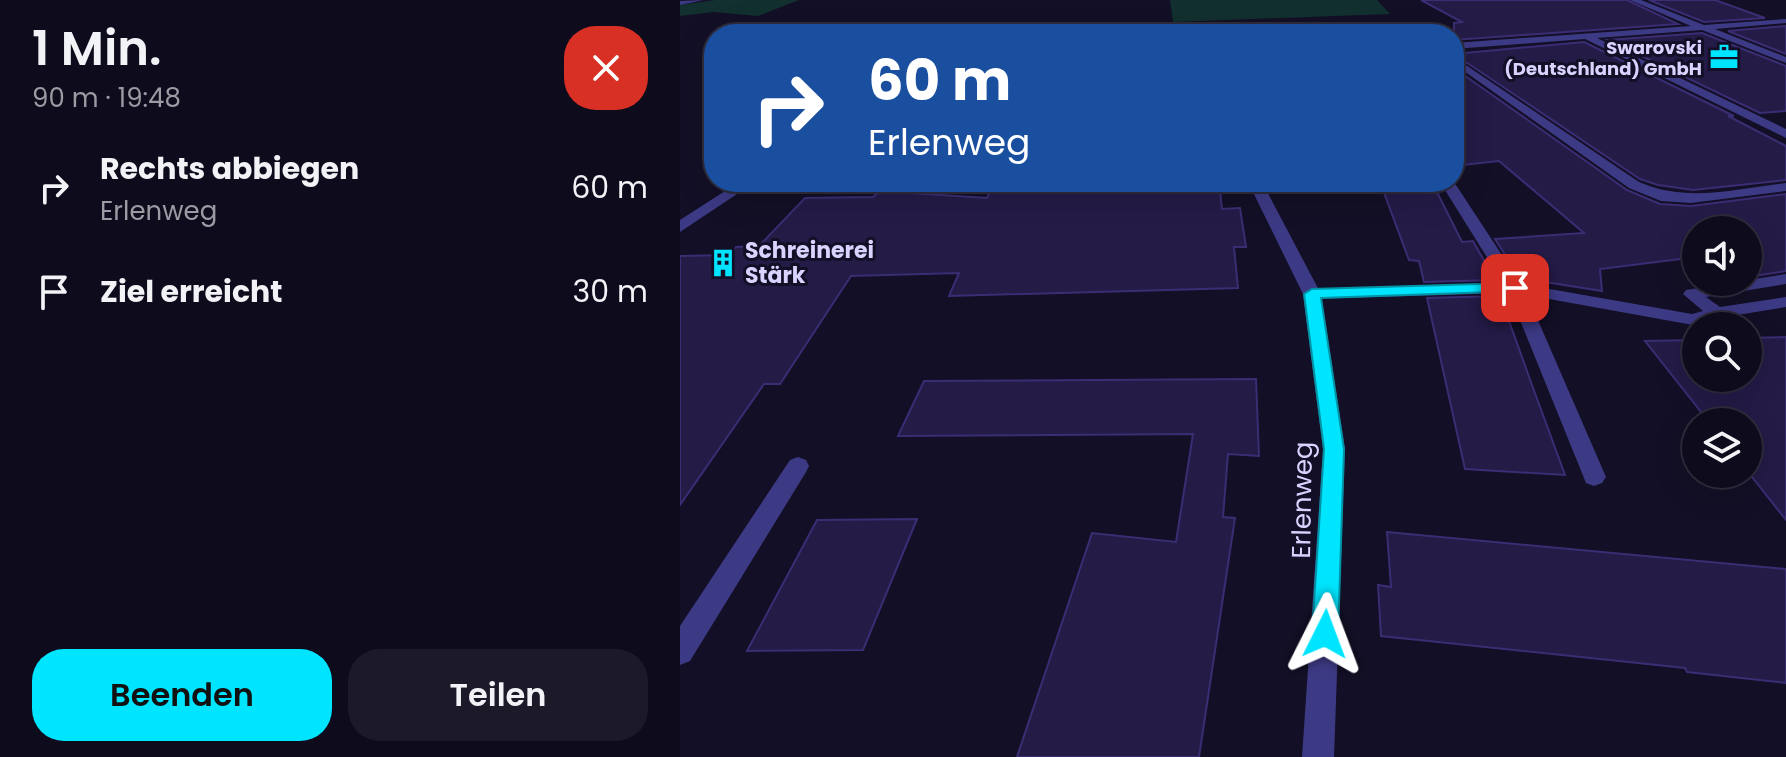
<!DOCTYPE html>
<html lang="de">
<meta charset="utf-8">
<style>
body{margin:0;font-family:Poppins,sans-serif;background:#1c1929;color:#f1f3f6;height:100vh;display:flex;flex-direction:column;font-size:30px;white-space:nowrap}
*{box-sizing:border-box;margin:0}
p{font-size:26px;color:#9b9ba3}
.icon{flex:none;width:44px;height:44px;fill:none;stroke:currentColor;stroke-width:2;stroke-linecap:round;stroke-linejoin:round}
.map{position:relative;flex:1;overflow:hidden}
.panel{display:flex;flex-direction:column;background:#0e0b1c;width:680px}
.panel>*{flex:none}
.banner{position:absolute;left:24px;top:24px;width:760px;height:168px;border-radius:32px;box-shadow:0 8px 32px #0002,0 0 0 2px #2e2b3b;background:#1a4fa0;color:#fff;overflow:hidden}
.buttons{position:absolute;left:1002px;top:216px;display:grid;gap:16px}
.buttons a{display:grid;place-items:center;width:80px;height:80px;border-radius:50%;background:#0e0b1c;box-shadow:0 8px 32px #0002,0 0 0 2px #2e2b3b;font-size:40px}
.pin{position:absolute;display:grid;place-items:center;width:68px;height:68px;color:#fff;margin:-34px;border-radius:16px;box-shadow:0 4px 12px #0006}
.me{position:absolute;width:88px;margin:-44px;rotate:3deg;stroke-linejoin:round;filter:drop-shadow(0 0 6px #0008)}
.turn{display:flex;align-items:center;gap:28px;height:168px;padding:0 32px;font-size:36px}
.turn .icon{width:104px;height:104px;stroke-width:2.5}
.turn b{display:block;font-size:56px;line-height:68px}
.round{display:grid;place-items:center;flex:none;width:84px;height:84px;border-radius:32px;background:#1c1929}
.head{display:flex;align-items:center;justify-content:space-between;height:136px;padding:0 32px}
h1{font-size:48px;font-weight:600;line-height:60px}
.button{display:flex;gap:16px;margin-top:auto;padding:16px 32px}
.button a{flex:1;height:92px;border-radius:32px;background:#00e5ff;color:#111;font-size:32px;font-weight:600;line-height:92px;text-align:center}
.button a+a{background:#1c1929;color:#f1f3f6}
ul{padding:0;list-style:none}
li{display:flex;align-items:center;gap:24px;height:104px;padding:0 32px}
li div{flex:1}
li b{display:block;font-size:30px}
li em{font-style:normal}
main{display:flex;flex:1;min-height:0}
.map>svg:first-child{display:block}
.green{fill:#12302f}
.building{fill:#241b47;stroke:#3b2d73;stroke-width:2}
.lines{fill:none;stroke-linecap:round;stroke-linejoin:round}
.lane{fill:#3d3a85;fill-rule:evenodd}
.street{fill:#3d3a85;fill-rule:evenodd}
.route{fill:#00e5ff;stroke:#0095a6;stroke-width:2}
.labels{text-anchor:middle;dominant-baseline:central;stroke-width:6;stroke-linejoin:round;paint-order:stroke}
.far-poi-label{font-size:18px;font-weight:bold;fill:#d9d4ff;stroke:#130f26;text-anchor:end}
.poi-label{font-size:22px;font-weight:bold;fill:#d9d4ff;stroke:#130f26;text-anchor:start}
.near-street-label{font-size:26px;fill:#d9d4ff;stroke:#130f26}
</style>
<main>
<section class="panel">
<div class="head"><div><h1>1 Min.</h1><p>90 m · 19:48</p></div><a class="round" style="background:#d93025;color:#fff"><svg class="icon" aria-label="close" viewBox="0 0 24 24"><path d="M6 6l12 12M18 6L6 18"/></svg></a></div>
<ul>
<li><svg class="icon" aria-label="right" viewBox="0 0 24 24"><path d="M7 20v-9h11M14 6l5 5-5 5"/></svg><div><b>Rechts abbiegen</b><p>Erlenweg</p></div><em>60 m</em></li>
<li><svg class="icon" aria-label="arrive" viewBox="0 0 24 24"><path d="M6 21V4h12l-3 4 3 4H6"/></svg><div><b>Ziel erreicht</b></div><em>30 m</em></li>
</ul>
<div class="button"><a>Beenden</a><a>Teilen</a></div>
</section>
<div class="map">
<svg width="1106" height="757" viewBox="0 0 1106 757">
<rect width="100%" height="100%" fill="#130f26"/>
<g class="green">
<path d="M 35,0 L 119,0 L 78,16 L 33,12 L 0,16 L 0,5 Z"/>
<path d="M 490,0 L 697,0 L 710,14 L 493,22 Z"/>
</g>
<g class="building">
<path d="M 741,0 L 947,0 L 998,24 L 774,40 L 774,23 L 782,22 Z"/>
<path d="M 969,0 L 1035,0 L 1085,18 L 1024,22 Z"/>
<path d="M 1106,26 L 1106,54 L 1048,31 Z"/>
<path d="M 1022,33 L 1106,66 L 1106,111 L 1080,113 L 928,40 Z"/>
<path d="M 904,42 L 1054,116 L 1048,116 L 1106,146 L 1106,180 L 1013,190 L 978,185 L 960,179 L 774,54 Z"/>
<path d="M 774,68 L 947,190 L 980,204 L 1011,206 L 1106,194 L 1106,271 L 1068,277 L 1068,230 L 1016,230 L 1016,257 L 920,269 L 922,291 L 840,278 L 815,239 L 904,233 L 819,161 L 774,166 Z"/>
<path d="M 314,182 L 539,182 L 542,209 L 560,208 L 566,247 L 554,247 L 558,288 L 269,296 L 279,273 L 171,276 L 100,384 L 84,384 L 0,505 L 0,256 L 48,255 L 56,247 L 79,246 L 125,198 L 193,197 L 200,191 L 307,198 Z"/>
<path d="M 700,182 L 752,182 L 782,242 L 793,241 L 815,280 L 744,282 L 739,261 L 729,260 Z"/>
<path d="M 820,296 L 852,385 L 885,475 L 785,469 L 747,298 Z"/>
<path d="M 1106,337 L 1106,520 L 1068,472 L 1068,422 L 1029,422 L 965,341 L 1016,340 L 1016,378 L 1068,378 L 1068,338 Z"/>
<path d="M 576,379 L 579,456 L 548,454 L 543,517 L 555,518 L 519,757 L 337,757 L 412,533 L 496,542 L 513,434 L 218,436 L 244,381 Z"/>
<path d="M 237,519 L 183,650 L 67,651 L 137,520 Z"/>
<path d="M 707,532 L 1106,569 L 1106,683 L 1007,672 L 1005,668 L 701,636 L 698,585 L 711,587 Z"/>
</g>
<g class="lines">
<g class="lane">
<path d="M 760,182 L 774,182 L 841,284 L 1012,314 L 1023,311 L 1003,294 L 1006,290 L 1106,274 L 1106,284 L 1026,297 L 1040,307 L 1106,297 L 1106,307 L 1039,318 L 1013,325 L 847,295 L 926,477 L 922,483 L 914,486 L 906,483 L 829,293 L 632,299 L 623,294 L 632,289 L 823,283 Z"/>
<path d="M 118,457 L 126,460 L 129,466 L 126,472 L 10,661 L 0,665 L 0,626 L 110,460 Z"/>
</g>
<g class="street">
<path d="M 24,0 L 0,5 L 0,1 Z"/>
<path d="M 950,0 L 961,0 L 1024,25 L 1106,19 L 1106,23 L 1035,29 L 1106,57 L 1106,63 L 1022,30 L 917,38 L 1106,129 L 1106,138 L 905,39 L 774,49 L 774,43 L 1011,26 Z"/>
<path d="M 774,57 L 959,182 C 1007,203 1055,189 1106,183 L 1106,191 L 1011,203 L 981,201 L 949,188 L 774,64 Z"/>
<path d="M 59,182 L 75,182 L 0,232 L 0,220 Z"/>
<path d="M 568,182 L 582,182 L 641,294 L 665,449 L 654,757 L 622,757 L 643,449 L 623,294 Z"/>
</g>
</g>
<path class="route" d="M 835,283 L 840,285 L 840,291 L 641,298 L 664,449 L 658,634 L 654,642 L 645,646 L 636,642 L 632,634 L 644,449 L 624,294 L 632,289 Z"/>
<defs>
<symbol id="office-bare" viewBox="-9 -9 18 18"><path d="M-6-3h4V-5.5h4V-3h4V5H-6ZM-1-4.5V-3h2v-1.5ZM-6 0V1H6V0Z" fill="#00e5ff" stroke="#130f26" stroke-width="2.5" paint-order="stroke"/></symbol>
<symbol id="building-bare" viewBox="-9 -9 18 18"><path d="M-4-6H4V6H1V3H-1V6H-4ZM-2.5-4.3h1.7v1.8h-1.7ZM.8-4.3h1.7v1.8H.8ZM-2.5-1h1.7V.8h-1.7ZM.8-1h1.7V.8H.8Z" fill="#00e5ff" stroke="#130f26" stroke-width="2.5" paint-order="stroke"/></symbol>
</defs>
<g fill-rule="evenodd">
<use href="#office-bare" x="1024" y="37" width="40" height="40"/>
<use href="#building-bare" x="23" y="243" width="40" height="40"/>
</g>
<g class="labels">
<g class="far-poi-label">
<text x="1022" y="47">Swarovski<tspan x="1022" dy="21">(Deutschland) GmbH</tspan></text>
</g>
<g class="poi-label">
<text x="65" y="250">Schreinerei<tspan x="65" dy="25">Stärk</tspan></text>
</g>
<g class="near-street-label">
<text transform="translate(622 500) rotate(-89)">Erlenweg</text>
</g>
</g>
</svg>
<div class="buttons">
<a><svg class="icon" aria-label="sound" viewBox="0 0 24 24"><path d="M4 9h4l5-4v14l-5-4H4zM17 9q2 3 0 6"/></svg></a>
<a><svg class="icon" aria-label="search" viewBox="0 0 24 24"><circle cx="10" cy="10" r="6"/><path d="M15 15l6 6"/></svg></a>
<a><svg class="icon" aria-label="layers" viewBox="0 0 24 24"><path d="M12 4l9 5-9 5-9-5zM3 14l9 5 9-5"/></svg></a>
</div>
<div class="pin" style="left:835px;top:288px;background:#d93025"><svg class="icon" aria-label="arrive" viewBox="0 0 24 24"><path d="M6 21V4h12l-3 4 3 4H6"/></svg></div>
<svg class="me" style="left:645px;top:634px" viewBox="-20 -20 40 40"><path d="M0-17L14 15 0 8-14 15z" fill="#00e5ff" stroke="#fff" stroke-width="4"/></svg>
<div class="banner">
<div class="turn"><svg class="icon" aria-label="right" viewBox="0 0 24 24"><path d="M7 20v-9h11M14 6l5 5-5 5"/></svg><div><b>60 m</b>Erlenweg</div></div>
</div>
</div>
</main>
